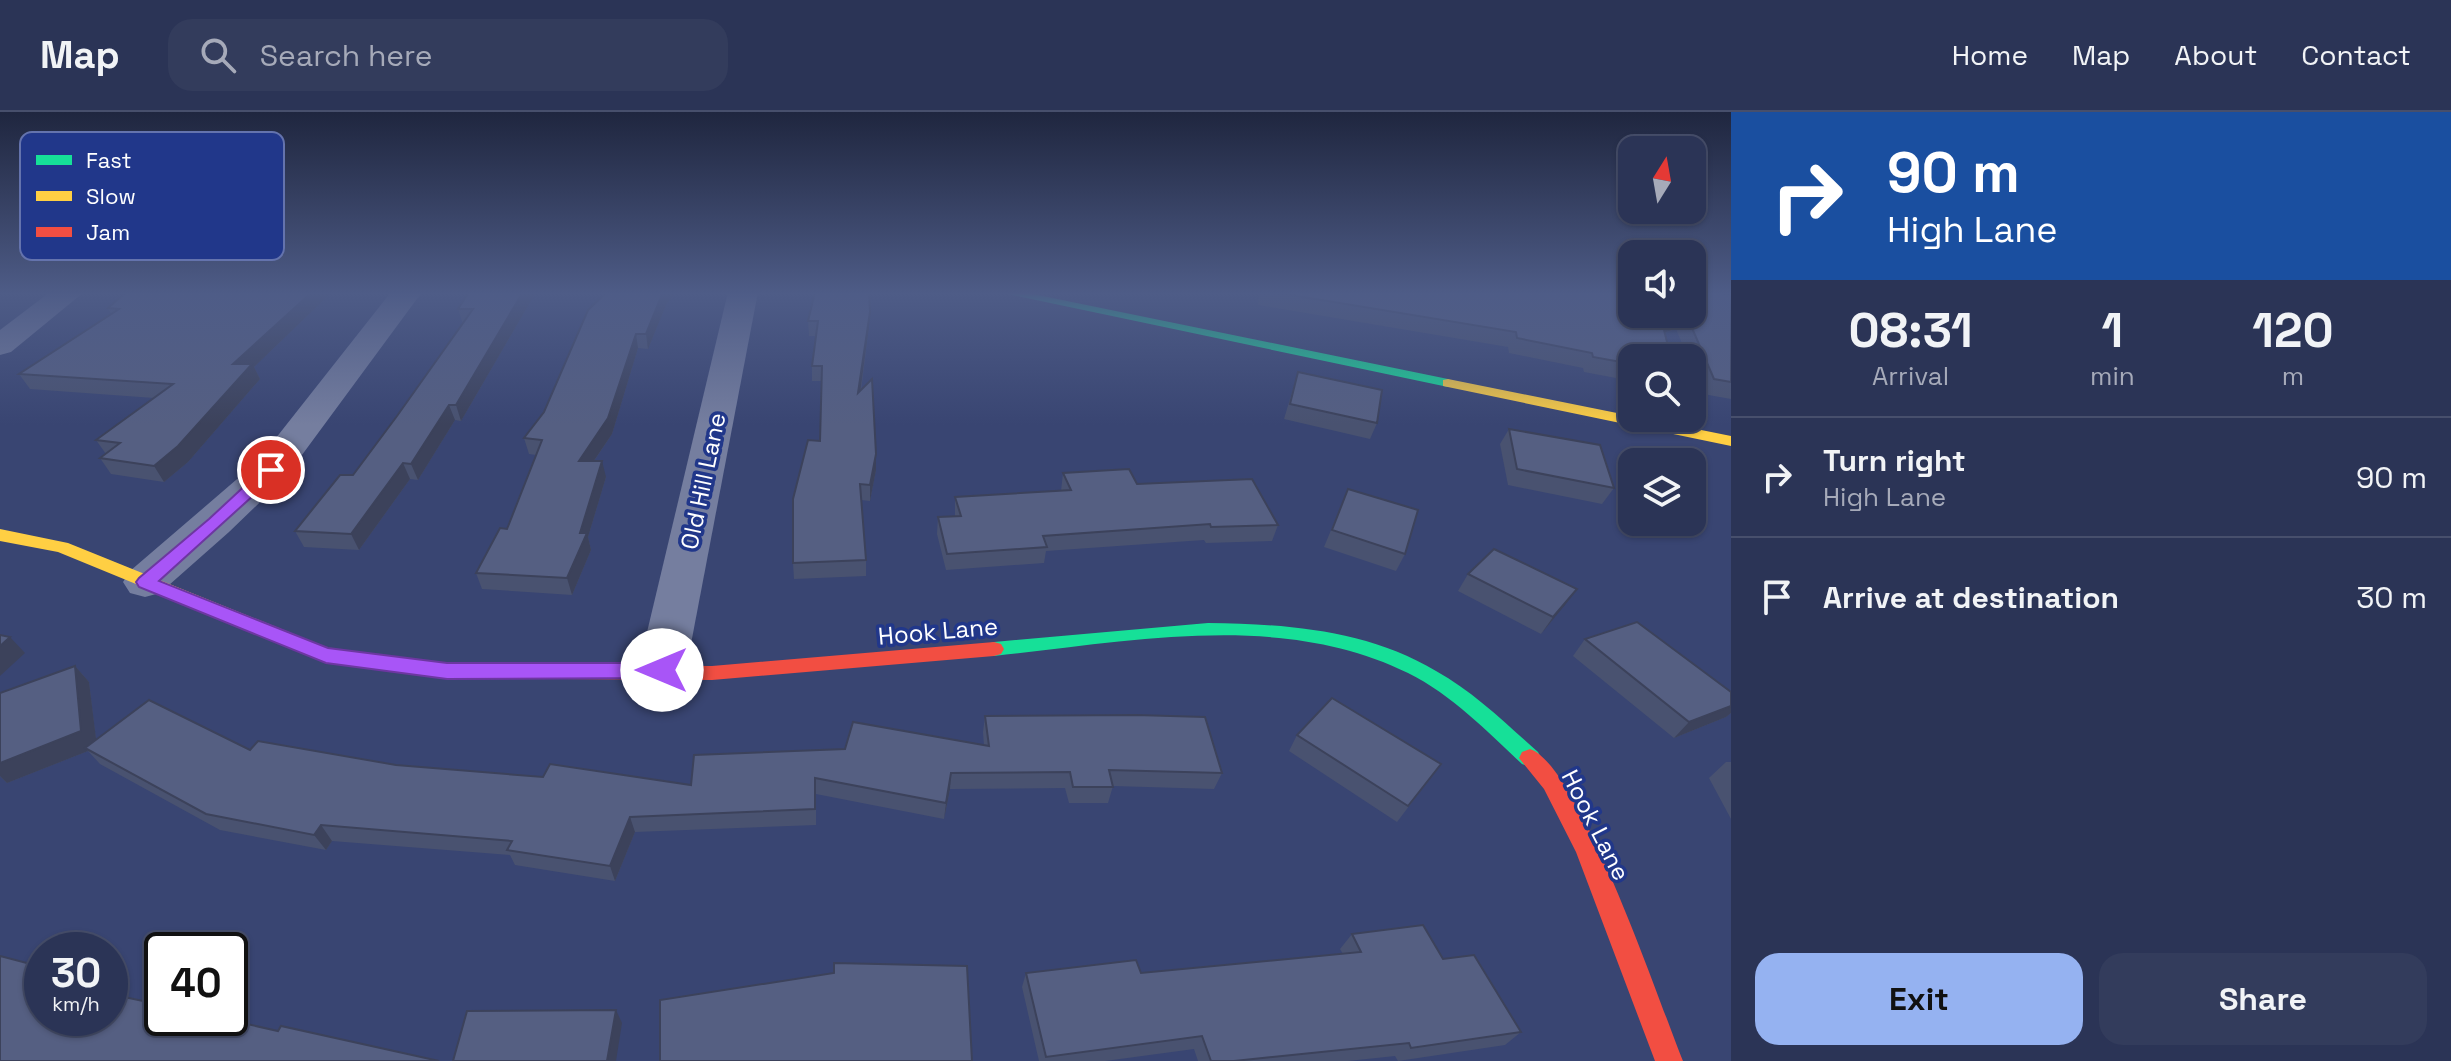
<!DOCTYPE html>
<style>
body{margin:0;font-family:"Space Grotesk",sans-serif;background:#333c5c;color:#f1f3f6;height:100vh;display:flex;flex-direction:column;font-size:30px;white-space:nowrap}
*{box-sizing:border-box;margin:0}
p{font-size:26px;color:#a6aab9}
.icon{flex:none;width:44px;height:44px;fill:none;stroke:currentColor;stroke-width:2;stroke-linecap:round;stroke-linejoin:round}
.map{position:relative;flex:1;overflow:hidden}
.details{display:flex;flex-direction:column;background:#2b3456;width:720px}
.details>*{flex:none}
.banner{background:#1a4fa0;color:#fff;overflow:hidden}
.needle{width:52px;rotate:11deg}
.controls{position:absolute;left:1618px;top:24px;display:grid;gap:16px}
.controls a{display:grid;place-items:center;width:88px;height:88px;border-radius:16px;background:#2b3456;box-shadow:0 2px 6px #0004,0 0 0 2px #474f6c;font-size:40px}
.speed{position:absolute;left:24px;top:820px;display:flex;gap:16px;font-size:40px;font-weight:700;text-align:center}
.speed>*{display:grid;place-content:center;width:104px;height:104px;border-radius:50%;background:#2b3456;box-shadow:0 2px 6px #0004,0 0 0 2px #474f6c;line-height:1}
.speed small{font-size:20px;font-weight:400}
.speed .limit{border:4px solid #111;border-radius:12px;background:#fff;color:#111}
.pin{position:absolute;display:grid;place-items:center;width:68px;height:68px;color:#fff;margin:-34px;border:4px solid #fff;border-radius:50%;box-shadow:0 2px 8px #0007}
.me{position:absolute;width:88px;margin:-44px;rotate:270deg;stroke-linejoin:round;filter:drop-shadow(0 0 6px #0008)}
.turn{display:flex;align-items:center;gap:28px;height:168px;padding:0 24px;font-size:36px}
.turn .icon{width:104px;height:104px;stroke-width:2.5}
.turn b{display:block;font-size:56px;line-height:68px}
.eta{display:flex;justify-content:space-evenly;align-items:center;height:136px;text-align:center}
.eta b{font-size:48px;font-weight:600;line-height:56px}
.cta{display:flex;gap:16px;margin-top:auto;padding:16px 24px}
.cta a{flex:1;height:92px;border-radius:24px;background:#95b2f1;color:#111;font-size:32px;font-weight:600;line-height:92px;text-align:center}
.cta a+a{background:#333c5c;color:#f1f3f6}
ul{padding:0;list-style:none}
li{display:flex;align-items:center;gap:24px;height:120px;padding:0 24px;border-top:2px solid #474f6c}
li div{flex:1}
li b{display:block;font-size:30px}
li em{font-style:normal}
header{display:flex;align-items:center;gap:48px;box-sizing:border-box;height:112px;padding:0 40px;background:#2b3456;border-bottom:2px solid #474f6c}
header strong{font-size:38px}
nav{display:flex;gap:44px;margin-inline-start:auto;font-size:28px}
.search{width:560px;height:72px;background:#333c5c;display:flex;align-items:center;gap:20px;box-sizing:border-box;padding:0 28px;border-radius:24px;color:#a6aab9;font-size:30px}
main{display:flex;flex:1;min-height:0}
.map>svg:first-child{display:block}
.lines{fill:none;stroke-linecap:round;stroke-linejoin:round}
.street{fill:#757e9f;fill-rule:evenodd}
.fast{fill:#16e098;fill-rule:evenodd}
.slow{fill:#ffcf43;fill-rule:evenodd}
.jam{fill:#f24e42;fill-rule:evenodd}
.wall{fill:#495270}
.shaded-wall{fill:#3c425b}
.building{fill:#555f82;stroke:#3c425b;stroke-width:2}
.route{fill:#a855f7;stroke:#6d37a1;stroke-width:2}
.labels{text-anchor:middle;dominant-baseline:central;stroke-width:7;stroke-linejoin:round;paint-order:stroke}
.street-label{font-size:24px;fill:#fff;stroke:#21378a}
.key{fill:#21378a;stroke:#6473ad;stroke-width:2}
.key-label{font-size:22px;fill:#fff}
</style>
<header>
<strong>Map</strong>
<div class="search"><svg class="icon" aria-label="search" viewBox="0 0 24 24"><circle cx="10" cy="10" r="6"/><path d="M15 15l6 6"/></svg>Search here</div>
<nav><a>Home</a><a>Map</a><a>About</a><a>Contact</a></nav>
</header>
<main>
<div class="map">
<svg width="1731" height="949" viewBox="0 0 1731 949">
<rect width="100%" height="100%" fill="#394572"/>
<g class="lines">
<g class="street">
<path d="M 50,180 L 84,180 L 11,240 L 0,243 L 0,218 Z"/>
<path d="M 391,180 L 422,180 L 285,366 L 229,420 L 160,481 L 145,485 L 130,481 L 123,470 L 130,459 L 257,350 Z"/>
<path d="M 728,180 L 758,180 L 686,558 L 679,571 L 662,576 L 645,571 L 638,558 Z"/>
</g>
<g class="fast">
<path d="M 998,180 L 1023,180 L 1448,267 L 1455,271 L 1448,275 Z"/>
<path d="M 1208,511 C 1287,512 1367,518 1436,559 C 1474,580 1505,611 1538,640 L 1541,646 L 1538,652 L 1530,655 L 1522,652 C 1487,619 1452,583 1408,561 C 1281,498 1129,530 994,544 L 987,542 L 984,537 L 987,532 L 994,530 Z"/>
</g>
<g class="slow">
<path d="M 1448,267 L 1731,324 L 1731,334 L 1443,274 L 1443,268 Z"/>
<path d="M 0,417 L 68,431 L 328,536 L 447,552 L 562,553 L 569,555 L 572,560 L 569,565 L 562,567 L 447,566 L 326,550 L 58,440 L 0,429 Z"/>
</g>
<g class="jam">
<path d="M 994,530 L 1001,532 L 1004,537 L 1001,542 L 994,544 L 712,568 L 562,567 L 555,565 L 552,560 L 555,555 L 562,553 L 712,554 Z"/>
<path d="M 1530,637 C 1580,654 1660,893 1683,949 L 1655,949 L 1576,740 L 1544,677 L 1519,646 L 1522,640 Z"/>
</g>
</g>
<g class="wall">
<path d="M 126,180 L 332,180 L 254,255 L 260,267 L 188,350 L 164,370 L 111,362 L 100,346 L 106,342 L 96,328 L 154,286 L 30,277 L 19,262 L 111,202 L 108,196 Z"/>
<path d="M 469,180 L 536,180 L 461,309 L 455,308 L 418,368 L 410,367 L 359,438 L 304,435 L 295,419 L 353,363 L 397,304 L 463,212 L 458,197 Z"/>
<path d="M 607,180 L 676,180 L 666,193 L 648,237 L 638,236 L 612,322 L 594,349 L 606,365 L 588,425 L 591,438 L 572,483 L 482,477 L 476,461 L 507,417 L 536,343 L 529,342 L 524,326 L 544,300 Z"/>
<path d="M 1259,180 L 1632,180 L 1731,183 L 1731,287 L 1703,282 L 1692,256 L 1692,246 L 1688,246 L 1676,217 L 1665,221 L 1632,246 L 1632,269 L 1584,260 L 1583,256 L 1509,241 L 1508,235 L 1258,193 Z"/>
<path d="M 808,209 L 869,214 L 861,279 L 876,358 L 870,389 L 861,388 L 866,448 L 866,464 L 794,467 L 793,451 L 820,329 L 822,269 L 812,269 L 812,254 L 816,224 L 809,224 Z"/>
<path d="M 1298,260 L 1377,311 L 1370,327 L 1284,307 Z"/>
<path d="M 1509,317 L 1614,376 L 1602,392 L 1508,373 L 1500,332 Z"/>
<path d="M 1063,361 L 1137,372 L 1278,413 L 1272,429 L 1206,431 L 1204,428 L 1046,439 L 1044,451 L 946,458 L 937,422 L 938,405 L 955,404 L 955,385 L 1061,379 Z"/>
<path d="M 1348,377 L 1405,442 L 1396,459 L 1324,435 Z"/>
<path d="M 1468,462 L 1577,477 L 1541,522 L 1458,479 Z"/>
<path d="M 1585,527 L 1731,580 L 1731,601 L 1726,605 L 1674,626 L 1573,544 Z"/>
<path d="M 75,554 L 89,570 L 96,628 L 250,638 L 396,653 L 543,665 L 691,673 L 984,634 L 983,620 L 985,604 L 1222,661 L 1214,677 L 1113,674 L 1108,691 L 1069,691 L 1065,676 L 950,677 L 944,707 L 816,682 L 816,713 L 635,720 L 615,769 L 515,753 L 510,743 L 332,729 L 326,738 L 220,718 L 100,652 L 88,639 L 7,671 L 0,664 L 0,581 Z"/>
<path d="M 1297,623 L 1441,652 L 1397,710 L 1289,639 Z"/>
<path d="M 1726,650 L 1731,650 L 1731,707 L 1709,666 Z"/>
<path d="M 1352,822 L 1443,847 L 1521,920 L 1505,933 L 1398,949 L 1395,944 L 1348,949 L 1198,949 L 1194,937 L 1105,949 L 1039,949 L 1022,875 L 1026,861 L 1141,861 L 1343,842 L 1340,837 Z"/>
</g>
<g class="shaded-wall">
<path d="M 312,180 L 332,180 L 254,255 L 260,267 L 188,350 L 164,370 L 154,354 L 233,252 Z"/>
<path d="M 523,180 L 536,180 L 461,309 L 456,293 Z"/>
<path d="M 663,180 L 676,180 L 666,193 L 648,237 L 646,222 Z"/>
<path d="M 870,200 L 869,214 L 858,297 L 858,281 Z"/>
<path d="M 1686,202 L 1676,217 L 1653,224 L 1662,210 Z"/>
<path d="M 636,222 L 638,236 L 612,322 L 583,365 L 579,349 Z"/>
<path d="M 449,293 L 455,308 L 418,368 L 411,352 Z"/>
<path d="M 876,342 L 876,358 L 870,389 L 870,373 Z"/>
<path d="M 602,349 L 606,365 L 588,425 L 591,438 L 572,483 L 567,466 Z"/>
<path d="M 403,351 L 410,367 L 359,438 L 351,422 Z"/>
<path d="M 1577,477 L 1565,493 L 1541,522 L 1553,505 Z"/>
<path d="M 10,525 L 25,541 L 0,564 L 0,534 Z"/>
<path d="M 75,554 L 89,570 L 97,635 L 85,636 L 88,639 L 7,671 L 0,664 L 0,651 Z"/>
<path d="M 1731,594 L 1731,601 L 1726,605 L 1674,626 L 1689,610 Z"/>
<path d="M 951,661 L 950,677 L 944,707 L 946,691 Z"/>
<path d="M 630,705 L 635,720 L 615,769 L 610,754 Z"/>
<path d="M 321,713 L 332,729 L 326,738 L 314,723 Z"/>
<path d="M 616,898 L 622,911 L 616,949 L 607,949 Z"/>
</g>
<g class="building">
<path d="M 126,180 L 312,180 L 233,252 L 252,252 L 178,334 L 154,354 L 100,346 L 120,331 L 96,328 L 173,272 L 19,262 L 119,197 L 108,196 Z"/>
<path d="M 469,180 L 523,180 L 456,293 L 449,293 L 411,352 L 403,351 L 351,422 L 295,419 L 340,363 L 353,363 L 397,304 L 473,197 L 458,197 Z"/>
<path d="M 607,180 L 663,180 L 646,222 L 636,222 L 608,306 L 579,349 L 602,349 L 580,421 L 587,421 L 567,466 L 476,461 L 500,416 L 507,417 L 542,328 L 524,326 L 544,300 L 588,198 Z"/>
<path d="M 815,180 L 869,180 L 870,200 L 858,281 L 872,267 L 876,342 L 870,373 L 860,372 L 866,448 L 793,451 L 793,387 L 808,328 L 820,329 L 822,254 L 812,254 L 818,209 L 808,209 Z"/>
<path d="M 1273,180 L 1632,180 L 1632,202 L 1692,202 L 1692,180 L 1719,180 L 1731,183 L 1731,270 L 1714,267 L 1686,202 L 1662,210 L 1671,246 L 1632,246 L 1632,252 L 1593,245 L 1592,241 L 1517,226 L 1516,220 Z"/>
<path d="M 1298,260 L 1382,278 L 1377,311 L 1290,292 Z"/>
<path d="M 1509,317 L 1600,333 L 1614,376 L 1517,357 Z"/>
<path d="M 1129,357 L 1137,372 L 1252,367 L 1278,413 L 1211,415 L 1210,412 L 1043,424 L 1047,435 L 947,442 L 938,405 L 961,404 L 955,385 L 1071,378 L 1063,361 Z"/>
<path d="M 1348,377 L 1418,398 L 1405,442 L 1332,418 Z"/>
<path d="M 1494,437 L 1577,477 L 1553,505 L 1468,462 Z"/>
<path d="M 1637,510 L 1731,580 L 1731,594 L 1689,610 L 1585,527 Z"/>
<path d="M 0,523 L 10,525 L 0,534 Z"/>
<path d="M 75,554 L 81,619 L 0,651 L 0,581 Z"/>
<path d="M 1332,586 L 1441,652 L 1408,694 L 1297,623 Z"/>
<path d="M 149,588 L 250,638 L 258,629 L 396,653 L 543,665 L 550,652 L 691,673 L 694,643 L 845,637 L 853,610 L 989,634 L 985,604 L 1136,603 L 1205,605 L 1222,661 L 1109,658 L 1113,675 L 1073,675 L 1070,660 L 951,661 L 946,691 L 815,666 L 815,697 L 630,705 L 610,754 L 507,738 L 512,729 L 321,713 L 314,723 L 206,702 L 85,636 Z"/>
<path d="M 1423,813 L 1443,847 L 1474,843 L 1521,920 L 1411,936 L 1409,931 L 1234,949 L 1211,949 L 1202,924 L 1046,945 L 1026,861 L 1136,848 L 1141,861 L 1361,840 L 1352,822 Z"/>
<path d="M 0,844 L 42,855 L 42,906 L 110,906 L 110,882 L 162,893 L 162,906 L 220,906 L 278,919 L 281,914 L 439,949 L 0,949 Z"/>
<path d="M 834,851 L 967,854 L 972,949 L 660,949 L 660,888 L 834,861 Z"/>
<path d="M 616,898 L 607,949 L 453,949 L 467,899 Z"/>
</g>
<linearGradient id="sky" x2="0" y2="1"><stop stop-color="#1f263f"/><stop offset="0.58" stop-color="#4e5c87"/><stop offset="1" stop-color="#4e5c87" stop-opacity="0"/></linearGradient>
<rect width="1731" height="313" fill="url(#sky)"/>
<path class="route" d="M 271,353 L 277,355 L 277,362 L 159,469 L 328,536 L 447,551 L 662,551 L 669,553 L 672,558 L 669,564 L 662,566 L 447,567 L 326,551 L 139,475 L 136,470 L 139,466 L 209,407 L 265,355 Z"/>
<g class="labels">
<g class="street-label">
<text transform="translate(703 369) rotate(-78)">Old Hill Lane</text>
<text transform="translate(938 519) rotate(-5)">Hook Lane</text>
<text transform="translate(1596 713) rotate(63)">Hook Lane</text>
</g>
</g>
<rect x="20" y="20" width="264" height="128" rx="12" class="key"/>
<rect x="36" y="43" width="36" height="10" fill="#16e098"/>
<rect x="36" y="79" width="36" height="10" fill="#ffcf43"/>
<rect x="36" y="115" width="36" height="10" fill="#f24e42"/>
<g class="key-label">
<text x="86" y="56">Fast</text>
<text x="86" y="92">Slow</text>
<text x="86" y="128">Jam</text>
</g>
</svg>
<div class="controls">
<a><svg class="needle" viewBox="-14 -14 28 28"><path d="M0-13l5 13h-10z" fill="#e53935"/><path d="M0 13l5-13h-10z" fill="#a6aab9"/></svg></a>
<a><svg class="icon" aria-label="sound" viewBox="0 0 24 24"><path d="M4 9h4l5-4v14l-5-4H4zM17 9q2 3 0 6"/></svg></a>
<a><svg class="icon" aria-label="search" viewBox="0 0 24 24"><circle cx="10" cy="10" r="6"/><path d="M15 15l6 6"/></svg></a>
<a><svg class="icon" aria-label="layers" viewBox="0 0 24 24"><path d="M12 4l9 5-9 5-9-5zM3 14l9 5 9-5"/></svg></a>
</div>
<div class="speed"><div>30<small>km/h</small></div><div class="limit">40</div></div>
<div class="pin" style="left:271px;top:358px;background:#d93025"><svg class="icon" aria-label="arrive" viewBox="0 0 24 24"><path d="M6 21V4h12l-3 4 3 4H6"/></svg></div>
<svg class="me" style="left:662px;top:558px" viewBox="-20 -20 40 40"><circle r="19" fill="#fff"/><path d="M0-13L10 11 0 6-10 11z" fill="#a855f7"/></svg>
</div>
<section class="details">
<div class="banner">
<div class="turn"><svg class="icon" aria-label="right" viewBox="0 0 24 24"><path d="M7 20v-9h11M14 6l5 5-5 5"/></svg><div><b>90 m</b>High Lane</div></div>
</div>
<div class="eta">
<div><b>08:31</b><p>Arrival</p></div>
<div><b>1</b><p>min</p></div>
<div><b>120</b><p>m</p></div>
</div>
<ul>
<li><svg class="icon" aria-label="right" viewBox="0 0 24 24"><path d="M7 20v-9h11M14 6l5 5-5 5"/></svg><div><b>Turn right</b><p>High Lane</p></div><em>90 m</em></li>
<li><svg class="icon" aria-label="arrive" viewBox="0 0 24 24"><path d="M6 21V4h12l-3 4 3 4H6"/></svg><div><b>Arrive at destination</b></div><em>30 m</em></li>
</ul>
<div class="cta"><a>Exit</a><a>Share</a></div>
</section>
</main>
